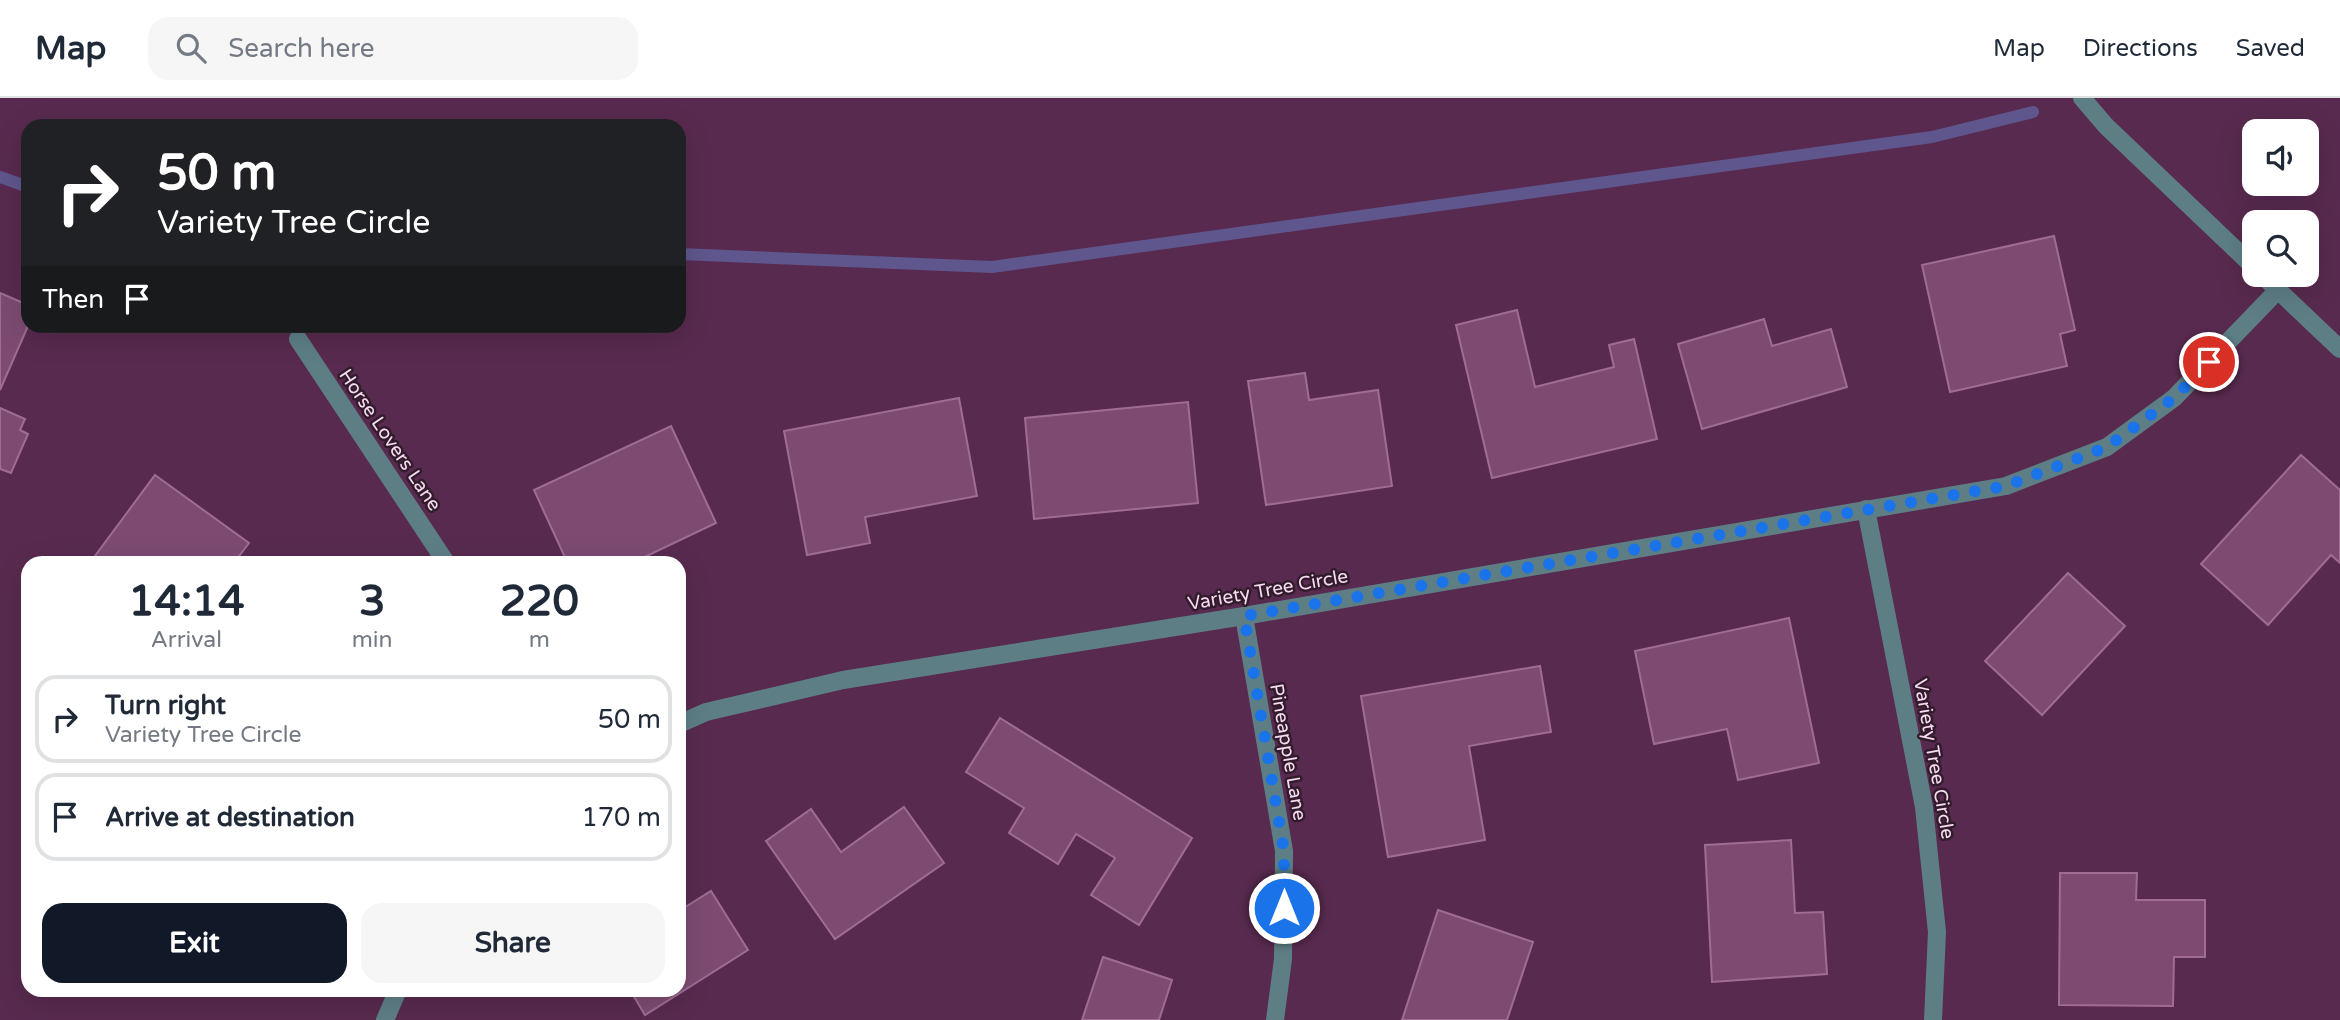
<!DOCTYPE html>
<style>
body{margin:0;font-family:"Varela Round",sans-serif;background:#f6f6f7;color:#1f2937;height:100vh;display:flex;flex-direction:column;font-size:26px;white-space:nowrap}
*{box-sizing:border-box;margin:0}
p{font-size:23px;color:#747a83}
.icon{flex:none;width:38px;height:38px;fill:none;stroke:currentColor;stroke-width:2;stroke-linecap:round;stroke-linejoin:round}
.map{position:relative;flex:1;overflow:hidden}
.panel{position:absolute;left:21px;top:458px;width:665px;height:441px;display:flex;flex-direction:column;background:#fff;border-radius:21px;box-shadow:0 7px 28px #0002}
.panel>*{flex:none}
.top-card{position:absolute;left:21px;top:21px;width:665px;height:214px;border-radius:21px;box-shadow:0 7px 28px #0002;background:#202124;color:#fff;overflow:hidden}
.buttons{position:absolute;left:2242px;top:21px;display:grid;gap:14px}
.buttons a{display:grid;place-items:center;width:77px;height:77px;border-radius:14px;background:#fff;box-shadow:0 7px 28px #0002;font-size:35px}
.pin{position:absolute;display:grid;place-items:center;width:60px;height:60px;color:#fff;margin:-30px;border:4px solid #fff;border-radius:50%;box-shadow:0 2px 7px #0007}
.me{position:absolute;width:77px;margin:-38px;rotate:0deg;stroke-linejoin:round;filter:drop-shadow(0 0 5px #0008)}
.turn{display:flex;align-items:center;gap:24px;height:147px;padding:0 21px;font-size:32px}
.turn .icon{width:91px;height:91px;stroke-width:2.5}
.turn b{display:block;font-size:49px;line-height:60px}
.then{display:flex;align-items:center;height:66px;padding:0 21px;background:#0003;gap:14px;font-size:26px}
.eta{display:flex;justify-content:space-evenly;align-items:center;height:119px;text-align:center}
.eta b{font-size:42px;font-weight:800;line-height:49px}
.button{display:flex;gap:14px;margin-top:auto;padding:14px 21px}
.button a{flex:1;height:80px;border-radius:21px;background:#111827;color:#fff;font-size:28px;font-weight:800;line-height:80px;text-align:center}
.button a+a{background:#f6f6f7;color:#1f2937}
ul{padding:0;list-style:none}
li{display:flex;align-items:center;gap:21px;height:88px;margin:0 14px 10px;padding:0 7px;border:4px solid #e0e1e3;border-radius:21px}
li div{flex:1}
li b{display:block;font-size:26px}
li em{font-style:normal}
header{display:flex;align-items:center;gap:42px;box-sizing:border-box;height:98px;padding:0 35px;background:#fff;border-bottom:2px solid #e0e1e3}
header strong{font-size:33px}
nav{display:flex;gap:38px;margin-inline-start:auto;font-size:24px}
.search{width:490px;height:63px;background:#f6f6f7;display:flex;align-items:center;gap:18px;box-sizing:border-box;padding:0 24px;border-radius:21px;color:#747a83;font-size:26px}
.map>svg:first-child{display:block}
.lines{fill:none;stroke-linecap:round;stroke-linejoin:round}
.stream{stroke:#5f568d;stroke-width:12}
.building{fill:#7d4b72;stroke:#a06c94;stroke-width:2}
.minor{stroke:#5e7e86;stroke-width:18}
.route{stroke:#1a73e8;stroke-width:12;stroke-dasharray:0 21.6}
.labels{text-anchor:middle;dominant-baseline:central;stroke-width:5;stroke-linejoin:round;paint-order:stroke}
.street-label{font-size:19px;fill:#f9dbf1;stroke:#311c2c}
</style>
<header>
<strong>Map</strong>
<div class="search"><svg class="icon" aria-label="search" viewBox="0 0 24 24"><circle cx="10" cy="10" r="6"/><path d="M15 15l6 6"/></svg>Search here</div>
<nav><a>Map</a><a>Directions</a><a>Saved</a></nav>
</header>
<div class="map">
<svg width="2340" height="922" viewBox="0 0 2340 922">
<rect width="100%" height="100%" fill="#582a4f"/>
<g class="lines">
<g class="stream">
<path d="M 0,79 L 28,89"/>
<path d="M 679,156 L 992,169 L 1932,39 L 2033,14"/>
</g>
</g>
<g class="building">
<path d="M 2054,138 L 2075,232 L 2060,236 L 2067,268 L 1950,294 L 1922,167 Z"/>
<path d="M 0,195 L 28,207 L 28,228 L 0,292 Z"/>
<path d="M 1517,212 L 1535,289 L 1614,269 L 1609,247 L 1634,241 L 1657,341 L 1492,380 L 1456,227 Z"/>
<path d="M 1764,221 L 1772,248 L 1831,231 L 1847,289 L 1702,331 L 1678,246 Z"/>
<path d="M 1305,275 L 1309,302 L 1378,292 L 1392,388 L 1266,407 L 1248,283 Z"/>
<path d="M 959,300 L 977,398 L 865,419 L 870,445 L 807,457 L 784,333 Z"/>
<path d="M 1188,304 L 1198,405 L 1034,421 L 1025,320 Z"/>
<path d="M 0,310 L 25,321 L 20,332 L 28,336 L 11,375 L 0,371 Z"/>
<path d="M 671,328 L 716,425 L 630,466 L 568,466 L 534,392 Z"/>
<path d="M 2301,357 L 2340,392 L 2340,465 L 2331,457 L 2268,527 L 2201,466 Z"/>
<path d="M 155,377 L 249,445 L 233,466 L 89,466 Z"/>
<path d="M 2068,475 L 2125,528 L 2042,617 L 1985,563 Z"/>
<path d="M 1789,520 L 1819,665 L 1738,682 L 1727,631 L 1654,646 L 1635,553 Z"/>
<path d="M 1540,568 L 1551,634 L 1469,648 L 1485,742 L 1388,759 L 1361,598 Z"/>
<path d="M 1000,620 L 1192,740 L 1139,827 L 1091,797 L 1115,760 L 1076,736 L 1058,766 L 1009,735 L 1024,710 L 966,674 Z"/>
<path d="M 904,709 L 944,765 L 835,841 L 766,743 L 811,711 L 841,754 Z"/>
<path d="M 1791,742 L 1795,815 L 1823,814 L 1827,876 L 1712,884 L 1705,747 Z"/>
<path d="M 2060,775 L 2137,775 L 2136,802 L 2205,802 L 2205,859 L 2174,859 L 2173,908 L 2059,907 Z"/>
<path d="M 711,793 L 748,852 L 645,917 L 630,892 L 679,892 L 679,813 Z"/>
<path d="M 1438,812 L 1533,844 L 1507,922 L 1402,922 Z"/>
<path d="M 1103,859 L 1172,882 L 1159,922 L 1082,922 Z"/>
</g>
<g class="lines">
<g class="minor">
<path d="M 2082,0 L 2106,28 L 2254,169"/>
<path d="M 2262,177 L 2340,251"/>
<path d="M 298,241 L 447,466"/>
<path d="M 1866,411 L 1924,709 L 1937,834 L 1933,922"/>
<path d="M 1244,518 L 1284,753 L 1283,861 L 1275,922"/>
<path d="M 679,626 L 706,614 L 843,582 L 1244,518 L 2006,388 L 2107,349 L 2174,300 L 2278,192"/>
<path d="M 385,922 L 398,892"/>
</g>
</g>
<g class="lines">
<path class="route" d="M 1284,810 L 1284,753 L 1244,518 L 2006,388 L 2107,349 L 2174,300 L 2209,264"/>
</g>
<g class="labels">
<g class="street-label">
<text transform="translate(390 342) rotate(56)">Horse Lovers Lane</text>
<text transform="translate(1268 492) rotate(-10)">Variety Tree Circle</text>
<text transform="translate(1288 654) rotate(80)">Pineapple Lane</text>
<text transform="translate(1934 661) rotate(80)">Variety Tree Circle</text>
</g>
</g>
</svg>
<div class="buttons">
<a><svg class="icon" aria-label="sound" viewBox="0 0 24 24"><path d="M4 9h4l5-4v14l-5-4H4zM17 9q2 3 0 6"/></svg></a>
<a><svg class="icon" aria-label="search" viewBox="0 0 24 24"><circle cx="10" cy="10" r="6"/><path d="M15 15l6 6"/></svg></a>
</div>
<div class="pin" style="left:2209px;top:264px;background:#d93025"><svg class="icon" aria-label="arrive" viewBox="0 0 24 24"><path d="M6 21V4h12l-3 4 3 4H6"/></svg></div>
<svg class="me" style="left:1284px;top:810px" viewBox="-20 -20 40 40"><circle r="17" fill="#1a73e8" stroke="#fff" stroke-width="3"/><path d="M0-11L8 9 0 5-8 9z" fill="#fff"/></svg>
<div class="top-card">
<div class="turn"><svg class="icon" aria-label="right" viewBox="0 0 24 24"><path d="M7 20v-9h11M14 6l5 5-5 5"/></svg><div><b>50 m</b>Variety Tree Circle</div></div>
<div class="then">Then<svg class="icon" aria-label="arrive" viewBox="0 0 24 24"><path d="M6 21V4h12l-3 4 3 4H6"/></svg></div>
</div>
<section class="panel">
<div class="eta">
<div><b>14:14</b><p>Arrival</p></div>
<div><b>3</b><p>min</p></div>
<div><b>220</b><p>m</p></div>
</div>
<ul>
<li><svg class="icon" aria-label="right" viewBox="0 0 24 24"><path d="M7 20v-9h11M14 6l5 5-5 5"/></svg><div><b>Turn right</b><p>Variety Tree Circle</p></div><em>50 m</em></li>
<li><svg class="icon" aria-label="arrive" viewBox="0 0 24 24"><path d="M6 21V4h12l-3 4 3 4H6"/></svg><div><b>Arrive at destination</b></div><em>170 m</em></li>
</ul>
<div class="button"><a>Exit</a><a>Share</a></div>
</section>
</div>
